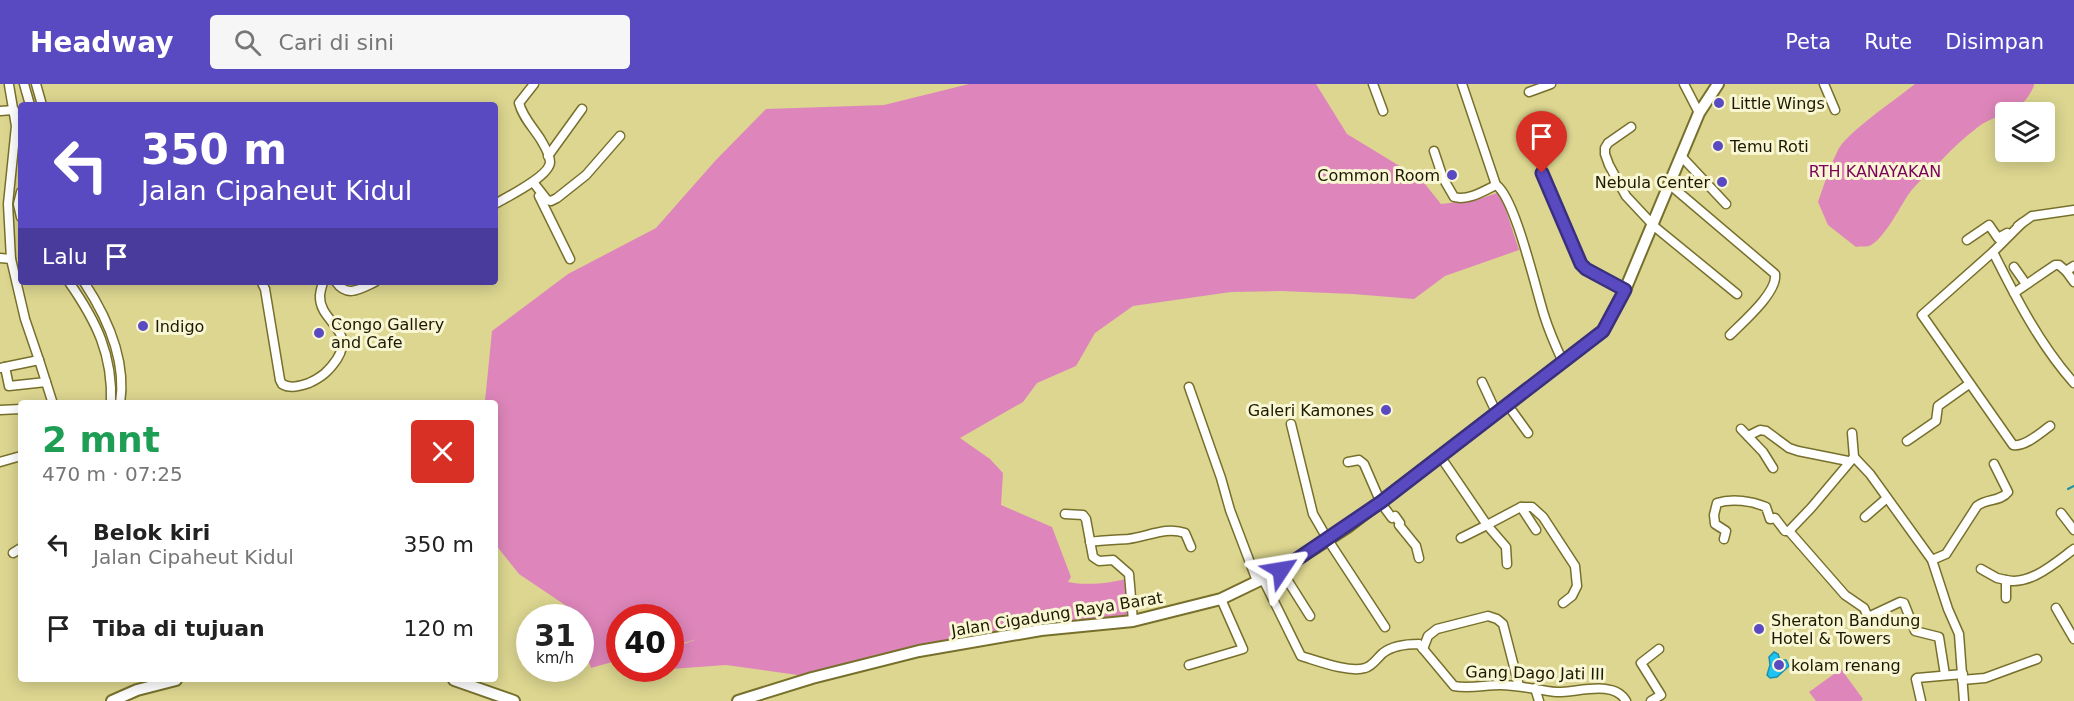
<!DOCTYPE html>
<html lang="id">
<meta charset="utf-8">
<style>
body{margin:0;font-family:"DejaVu Sans",sans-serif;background:#f6f6f6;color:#222;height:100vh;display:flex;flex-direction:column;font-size:22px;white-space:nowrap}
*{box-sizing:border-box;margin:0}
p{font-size:20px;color:#767676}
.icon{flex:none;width:33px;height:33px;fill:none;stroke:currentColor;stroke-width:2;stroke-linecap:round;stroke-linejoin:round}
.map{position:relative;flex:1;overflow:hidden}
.sheet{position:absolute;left:18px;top:316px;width:480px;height:282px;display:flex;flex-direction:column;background:#fff;border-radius:6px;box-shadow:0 3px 15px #0003}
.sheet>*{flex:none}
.banner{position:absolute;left:18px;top:18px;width:480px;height:183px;border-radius:6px;box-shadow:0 3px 15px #0003;background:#5a4ac2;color:#fff;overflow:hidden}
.buttons{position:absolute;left:1995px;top:18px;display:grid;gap:12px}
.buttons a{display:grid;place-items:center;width:60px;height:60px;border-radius:6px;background:#fff;box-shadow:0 3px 15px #0003;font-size:30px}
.speed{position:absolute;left:516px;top:520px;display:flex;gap:12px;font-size:30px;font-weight:700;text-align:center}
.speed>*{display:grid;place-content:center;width:78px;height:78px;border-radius:50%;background:#fff;box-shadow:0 3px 15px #0003;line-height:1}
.speed small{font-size:15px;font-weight:400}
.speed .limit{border:9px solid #d22;background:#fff;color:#111}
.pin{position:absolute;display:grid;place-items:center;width:51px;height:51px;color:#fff;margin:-62px -26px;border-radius:50% 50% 50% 0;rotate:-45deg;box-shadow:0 0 6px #0007}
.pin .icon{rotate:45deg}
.me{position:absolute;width:66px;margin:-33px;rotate:57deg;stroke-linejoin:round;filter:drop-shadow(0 0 4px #0008)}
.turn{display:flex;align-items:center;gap:21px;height:126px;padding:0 24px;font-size:27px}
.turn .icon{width:78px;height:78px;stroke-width:2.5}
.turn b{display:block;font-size:42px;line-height:51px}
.then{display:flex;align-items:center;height:57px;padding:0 24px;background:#0003;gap:12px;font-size:22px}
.round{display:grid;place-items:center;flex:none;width:63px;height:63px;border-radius:6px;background:#f6f6f6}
.headline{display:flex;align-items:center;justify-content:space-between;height:102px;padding:0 24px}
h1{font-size:36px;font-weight:700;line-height:45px;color:#1e9e55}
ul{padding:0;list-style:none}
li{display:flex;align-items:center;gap:18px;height:84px;padding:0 24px}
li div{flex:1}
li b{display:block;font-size:22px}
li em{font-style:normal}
header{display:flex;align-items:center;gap:36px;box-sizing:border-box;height:84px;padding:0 30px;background:#5a4ac2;color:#fff}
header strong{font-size:28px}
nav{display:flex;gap:33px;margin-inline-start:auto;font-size:21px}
.search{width:420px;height:54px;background:#f6f6f6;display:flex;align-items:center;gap:15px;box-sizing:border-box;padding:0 21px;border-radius:6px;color:#767676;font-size:22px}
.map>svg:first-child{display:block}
.green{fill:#de86bb}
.water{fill:#1dc3f2;stroke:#1d90a9;stroke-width:1.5}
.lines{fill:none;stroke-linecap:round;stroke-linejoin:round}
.stream{stroke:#1d90a9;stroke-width:2}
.minor-casing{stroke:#77702c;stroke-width:11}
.tertiary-casing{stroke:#77702c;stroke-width:14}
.minor{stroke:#fff;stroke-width:8}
.tertiary{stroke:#fff;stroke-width:10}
.route-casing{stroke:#3a307e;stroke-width:15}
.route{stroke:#5a4ac2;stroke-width:10}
.poi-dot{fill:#5a4ac2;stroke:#f8f6d3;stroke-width:2}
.labels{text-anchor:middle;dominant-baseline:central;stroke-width:6;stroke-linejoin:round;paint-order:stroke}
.poi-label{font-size:16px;fill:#1c1900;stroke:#f8f6d3;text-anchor:start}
.park-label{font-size:16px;fill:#7e025d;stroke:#f8f6d3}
.street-label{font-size:16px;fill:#1c1900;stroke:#f8f6d3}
</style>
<header>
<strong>Headway</strong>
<div class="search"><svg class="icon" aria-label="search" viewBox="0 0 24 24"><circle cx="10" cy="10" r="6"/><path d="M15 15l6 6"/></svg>Cari di sini</div>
<nav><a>Peta</a><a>Rute</a><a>Disimpan</a></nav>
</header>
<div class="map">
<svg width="2074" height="617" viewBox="0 0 2074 617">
<rect width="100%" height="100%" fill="#dcd690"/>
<g class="green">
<path d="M 969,0 L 1316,0 L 1347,50 L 1421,95 L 1441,120 L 1476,116 L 1500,108 L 1519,166 L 1445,192 L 1414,215 L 1353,210 L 1281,207 L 1231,208 L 1133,222 L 1095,249 L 1076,282 L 1037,299 L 1023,318 L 960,354 L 990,375 L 1003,389 L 1001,421 L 1052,443 L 1071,493 L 1068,498 C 1086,502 1112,499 1130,494 L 1133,537 L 1039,547 L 812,593 L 726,581 L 671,585 L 671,564 L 698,555 L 671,562 L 670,534 L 620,534 L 619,576 L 591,584 L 581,555 L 580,534 L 573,534 L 568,523 L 519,490 L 495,460 L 495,320 L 482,320 L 485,317 L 492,247 L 568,190 L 656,144 L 715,77 L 766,25 L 884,21 Z"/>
<path d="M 1915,0 L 2034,0 L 2034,2 C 2019,34 2001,26 1978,43 C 1962,55 1947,70 1934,84 C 1925,92 1915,101 1908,111 C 1900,123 1883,157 1869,162 C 1866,163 1859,162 1856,163 L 1828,141 L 1818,118 C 1824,101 1830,82 1838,66 C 1847,48 1898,14 1915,0 Z"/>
<path d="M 1841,585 L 1863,615 L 1861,617 L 1816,617 L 1809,608 Z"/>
</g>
<path class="water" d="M 1774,568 L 1778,570 L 1780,576 L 1786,576 L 1789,582 L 1777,593 L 1770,594 L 1767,591 L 1770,581 L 1769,573 Z"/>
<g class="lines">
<path class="stream" d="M 2068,405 L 2074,402"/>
<defs>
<g id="minor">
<path d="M 24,0 L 30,21"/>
<path d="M 36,0 L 42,21"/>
<path d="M 1373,0 L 1383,27"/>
<path d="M 1462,0 L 1496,101"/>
<path d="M 1684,0 L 1699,29"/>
<path d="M 1824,0 L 1835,26"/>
<path d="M 9,1 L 16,42 L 8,120 L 11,175"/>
<path d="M 1529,8 L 1551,0"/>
<path d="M 0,27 L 14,26"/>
<path d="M 1631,43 L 1608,59 L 1605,64 L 1605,70 L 1609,81 L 1626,112 L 1655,143 L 1737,210"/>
<path d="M 1434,67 L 1443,94 L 1454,113 C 1468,117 1484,107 1496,101"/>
<path d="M 548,72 L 582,25"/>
<path d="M 1681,72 L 1726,120"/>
<path d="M 1542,89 L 1584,184 L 1625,206"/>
<path d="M 533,98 L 547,116 L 551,117 L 557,114 L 586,91 L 620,52"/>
<path d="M 1669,100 L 1775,190 C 1778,208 1743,238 1730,251"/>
<path d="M 1496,101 C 1515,113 1536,206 1544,231 C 1549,247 1556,263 1563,278"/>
<path d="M 21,108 L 18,120 L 21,133"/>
<path d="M 539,112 L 570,175"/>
<path d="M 495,120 C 507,113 550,92 550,78 C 550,71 544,61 541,56 C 533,43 523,34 519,19 L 534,0"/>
<path d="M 2022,139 L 1993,168 C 2016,214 2040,261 2074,299"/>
<path d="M 2018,142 L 2032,132 L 2074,126"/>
<path d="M 1967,156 L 1989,141 L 1998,154 L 2007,149"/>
<path d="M 1993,168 L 1922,231 L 2013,361 C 2025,363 2040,349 2050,342"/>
<path d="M 0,174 L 11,175 L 25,235 L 39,276"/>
<path d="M 2014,183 L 2026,200"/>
<path d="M 2066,187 L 2074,198"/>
<path d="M 69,198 C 96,237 113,270 111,320"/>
<path d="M 84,198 C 107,233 127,276 120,320"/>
<path d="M 336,198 C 347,214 360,205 375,198"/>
<path d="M 262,199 L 265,205 L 280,296 L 282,300 C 290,305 300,302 309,299 C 322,293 329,287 337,275 C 356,245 319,238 320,212 C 320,208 322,202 323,198"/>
<path d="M 2014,209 L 2055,181 L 2059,181 L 2066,187 L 2074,182"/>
<path d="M 5,283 L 39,276 L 53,320"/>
<path d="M 0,284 L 5,283 L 9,302 L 46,298"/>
<path d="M 1482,298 L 1496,328"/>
<path d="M 1189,303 L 1221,394 L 1230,426 L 1257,497"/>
<path d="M 1507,320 L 1528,349"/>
<path d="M 0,326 L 21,325"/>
<path d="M 1291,340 L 1313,430 L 1328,456 L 1385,543"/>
<path d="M 1741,345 L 1763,368 L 1773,384"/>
<path d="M 1852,349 L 1854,373"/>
<path d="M 1748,352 L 1760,346 L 1766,347 L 1789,364 L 1798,367 L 1848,377"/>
<path d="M 1907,357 L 1936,337 L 1938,322 L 1969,300"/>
<path d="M 1440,372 L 1487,441 L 1461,454"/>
<path d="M 1854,373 L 1870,390 L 1932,476 L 1948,525 L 1959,550 L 1964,617"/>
<path d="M 0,378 L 21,372"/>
<path d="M 1348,378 L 1359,376 L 1364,380 L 1381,419 L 1392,434 L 1395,432 L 1400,439 L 1399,441 L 1416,462 L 1419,474"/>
<path d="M 1521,423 L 1536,446"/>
<path d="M 2061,429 L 2074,446"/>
<path d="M 1065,430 L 1083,431 L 1086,435 L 1093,473 L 1099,477 L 1113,476 L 1129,490 L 1133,537"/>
<path d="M 1865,433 L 1887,414"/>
<path d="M 1789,447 L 1845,511 L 1864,524 L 1868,533 L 1900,518 L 1904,519 L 1915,547 L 1939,553 L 1945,591"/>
<path d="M 1724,455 L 1726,447 L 1715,440 L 1714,431 L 1717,419 C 1732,414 1752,417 1766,423 L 1770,435 L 1775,434 L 1785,447 L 1789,447 L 1811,424 L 1854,373"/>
<path d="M 1090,458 C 1103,456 1115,456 1128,455 C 1147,453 1166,442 1185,449 L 1191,463"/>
<path d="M 13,469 L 21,464"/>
<path d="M 1932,476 L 1946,470 L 1977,422 C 1987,414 2000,418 2008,408 L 1994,380"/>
<path d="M 1507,480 L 1506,463 L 1487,441 L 1521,423 L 1532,423 L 1543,433 L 1575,482 L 1577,502 L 1572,512 L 1563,519"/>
<path d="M 1981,485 L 1997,494 L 2006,496"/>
<path d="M 1281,486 L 1310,532"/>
<path d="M 1263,495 L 1301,572 C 1318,577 1349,589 1365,584 C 1373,582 1377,574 1383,569 C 1392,562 1408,560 1419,560 L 1454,602 C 1469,605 1485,601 1500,601 C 1519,601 1537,606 1556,608 C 1576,609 1614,595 1626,617"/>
<path d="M 2006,514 L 2006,496 C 2030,502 2056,478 2074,465"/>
<path d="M 2056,524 L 2074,555"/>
<path d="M 1423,565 L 1428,552 L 1437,545 L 1488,532 L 1497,535 L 1503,540 L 1519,602"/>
<path d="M 1189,581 L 1243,565 L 1221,515"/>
<path d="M 1962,596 L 1985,594 L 2037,575"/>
<path d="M 1535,604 L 1539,617"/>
<path d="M 1651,617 L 1661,611 L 1641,579 L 1659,565"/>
<path d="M 1921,617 L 1916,595 L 1917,594 L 1963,590"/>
</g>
<g id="tertiary">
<path d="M 454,596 L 514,617"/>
<path d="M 112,617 L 137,606 L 176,596"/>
<path d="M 738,617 L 812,594 L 919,567 L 1041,546 L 1133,537 L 1221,515 L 1281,486 L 1349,442 L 1603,247 L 1625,206 L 1699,29 L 1718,0"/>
</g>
</defs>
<use href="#minor" class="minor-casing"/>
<use href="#tertiary" class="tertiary-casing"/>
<use href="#minor" class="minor"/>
<use href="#tertiary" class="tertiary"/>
</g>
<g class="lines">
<defs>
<path id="route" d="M 1281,486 L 1381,418 L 1603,247 L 1625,206 L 1586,185 L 1581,180 L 1542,89"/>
</defs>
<use href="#route" class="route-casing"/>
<use href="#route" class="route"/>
</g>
<g class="poi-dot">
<circle cx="1719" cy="19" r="6"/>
<circle cx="1718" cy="62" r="6"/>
<circle cx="1452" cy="91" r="6"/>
<circle cx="1722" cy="98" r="6"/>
<circle cx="143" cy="242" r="6"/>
<circle cx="319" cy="249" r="6"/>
<circle cx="1386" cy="326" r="6"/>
<circle cx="1759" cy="545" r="6"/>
<circle cx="1779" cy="581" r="6"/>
</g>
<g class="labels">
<g class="poi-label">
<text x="1731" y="19">Little Wings</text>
<text x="1730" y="62">Temu Roti</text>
<text x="1440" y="91" text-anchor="end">Common Room</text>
<text x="1710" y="98" text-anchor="end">Nebula Center</text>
<text x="331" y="240">Congo Gallery<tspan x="331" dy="18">and Cafe</tspan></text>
<text x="155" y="242">Indigo</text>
<text x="1374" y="326" text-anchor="end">Galeri Kamones</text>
<text x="1771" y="536">Sheraton Bandung<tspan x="1771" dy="18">Hotel &amp; Towers</tspan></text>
<text x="1791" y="581">kolam renang</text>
</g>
<g class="park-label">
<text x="1875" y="87">RTH KANAYAKAN</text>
</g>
<g class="street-label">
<text transform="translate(1057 530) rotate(-9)">Jalan Cigadung Raya Barat</text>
<text transform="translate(1535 589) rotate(1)">Gang Dago Jati III</text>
</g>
</g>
</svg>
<div class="buttons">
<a><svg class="icon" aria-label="layers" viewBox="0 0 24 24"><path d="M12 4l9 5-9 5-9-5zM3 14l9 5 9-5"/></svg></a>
</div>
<div class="speed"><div>31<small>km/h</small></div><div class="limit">40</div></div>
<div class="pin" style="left:1542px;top:89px;background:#d93025"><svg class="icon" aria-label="arrive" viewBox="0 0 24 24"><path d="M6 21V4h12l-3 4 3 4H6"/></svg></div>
<svg class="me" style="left:1281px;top:486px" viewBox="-20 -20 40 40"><path d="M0-17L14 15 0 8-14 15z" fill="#5a4ac2" stroke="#fff" stroke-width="4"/></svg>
<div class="banner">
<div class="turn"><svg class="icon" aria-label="left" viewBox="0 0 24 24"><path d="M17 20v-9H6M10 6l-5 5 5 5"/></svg><div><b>350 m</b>Jalan Cipaheut Kidul</div></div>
<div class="then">Lalu<svg class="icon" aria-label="arrive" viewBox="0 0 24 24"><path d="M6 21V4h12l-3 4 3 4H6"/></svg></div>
</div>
<section class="sheet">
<div class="headline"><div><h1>2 mnt</h1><p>470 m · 07:25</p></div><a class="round" style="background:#d93025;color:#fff"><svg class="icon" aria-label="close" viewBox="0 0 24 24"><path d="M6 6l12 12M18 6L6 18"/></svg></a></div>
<ul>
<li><svg class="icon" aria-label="left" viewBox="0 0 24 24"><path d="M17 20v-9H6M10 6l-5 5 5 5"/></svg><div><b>Belok kiri</b><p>Jalan Cipaheut Kidul</p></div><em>350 m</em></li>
<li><svg class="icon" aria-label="arrive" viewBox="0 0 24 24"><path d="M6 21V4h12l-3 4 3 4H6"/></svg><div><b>Tiba di tujuan</b></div><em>120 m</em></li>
</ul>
</section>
</div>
